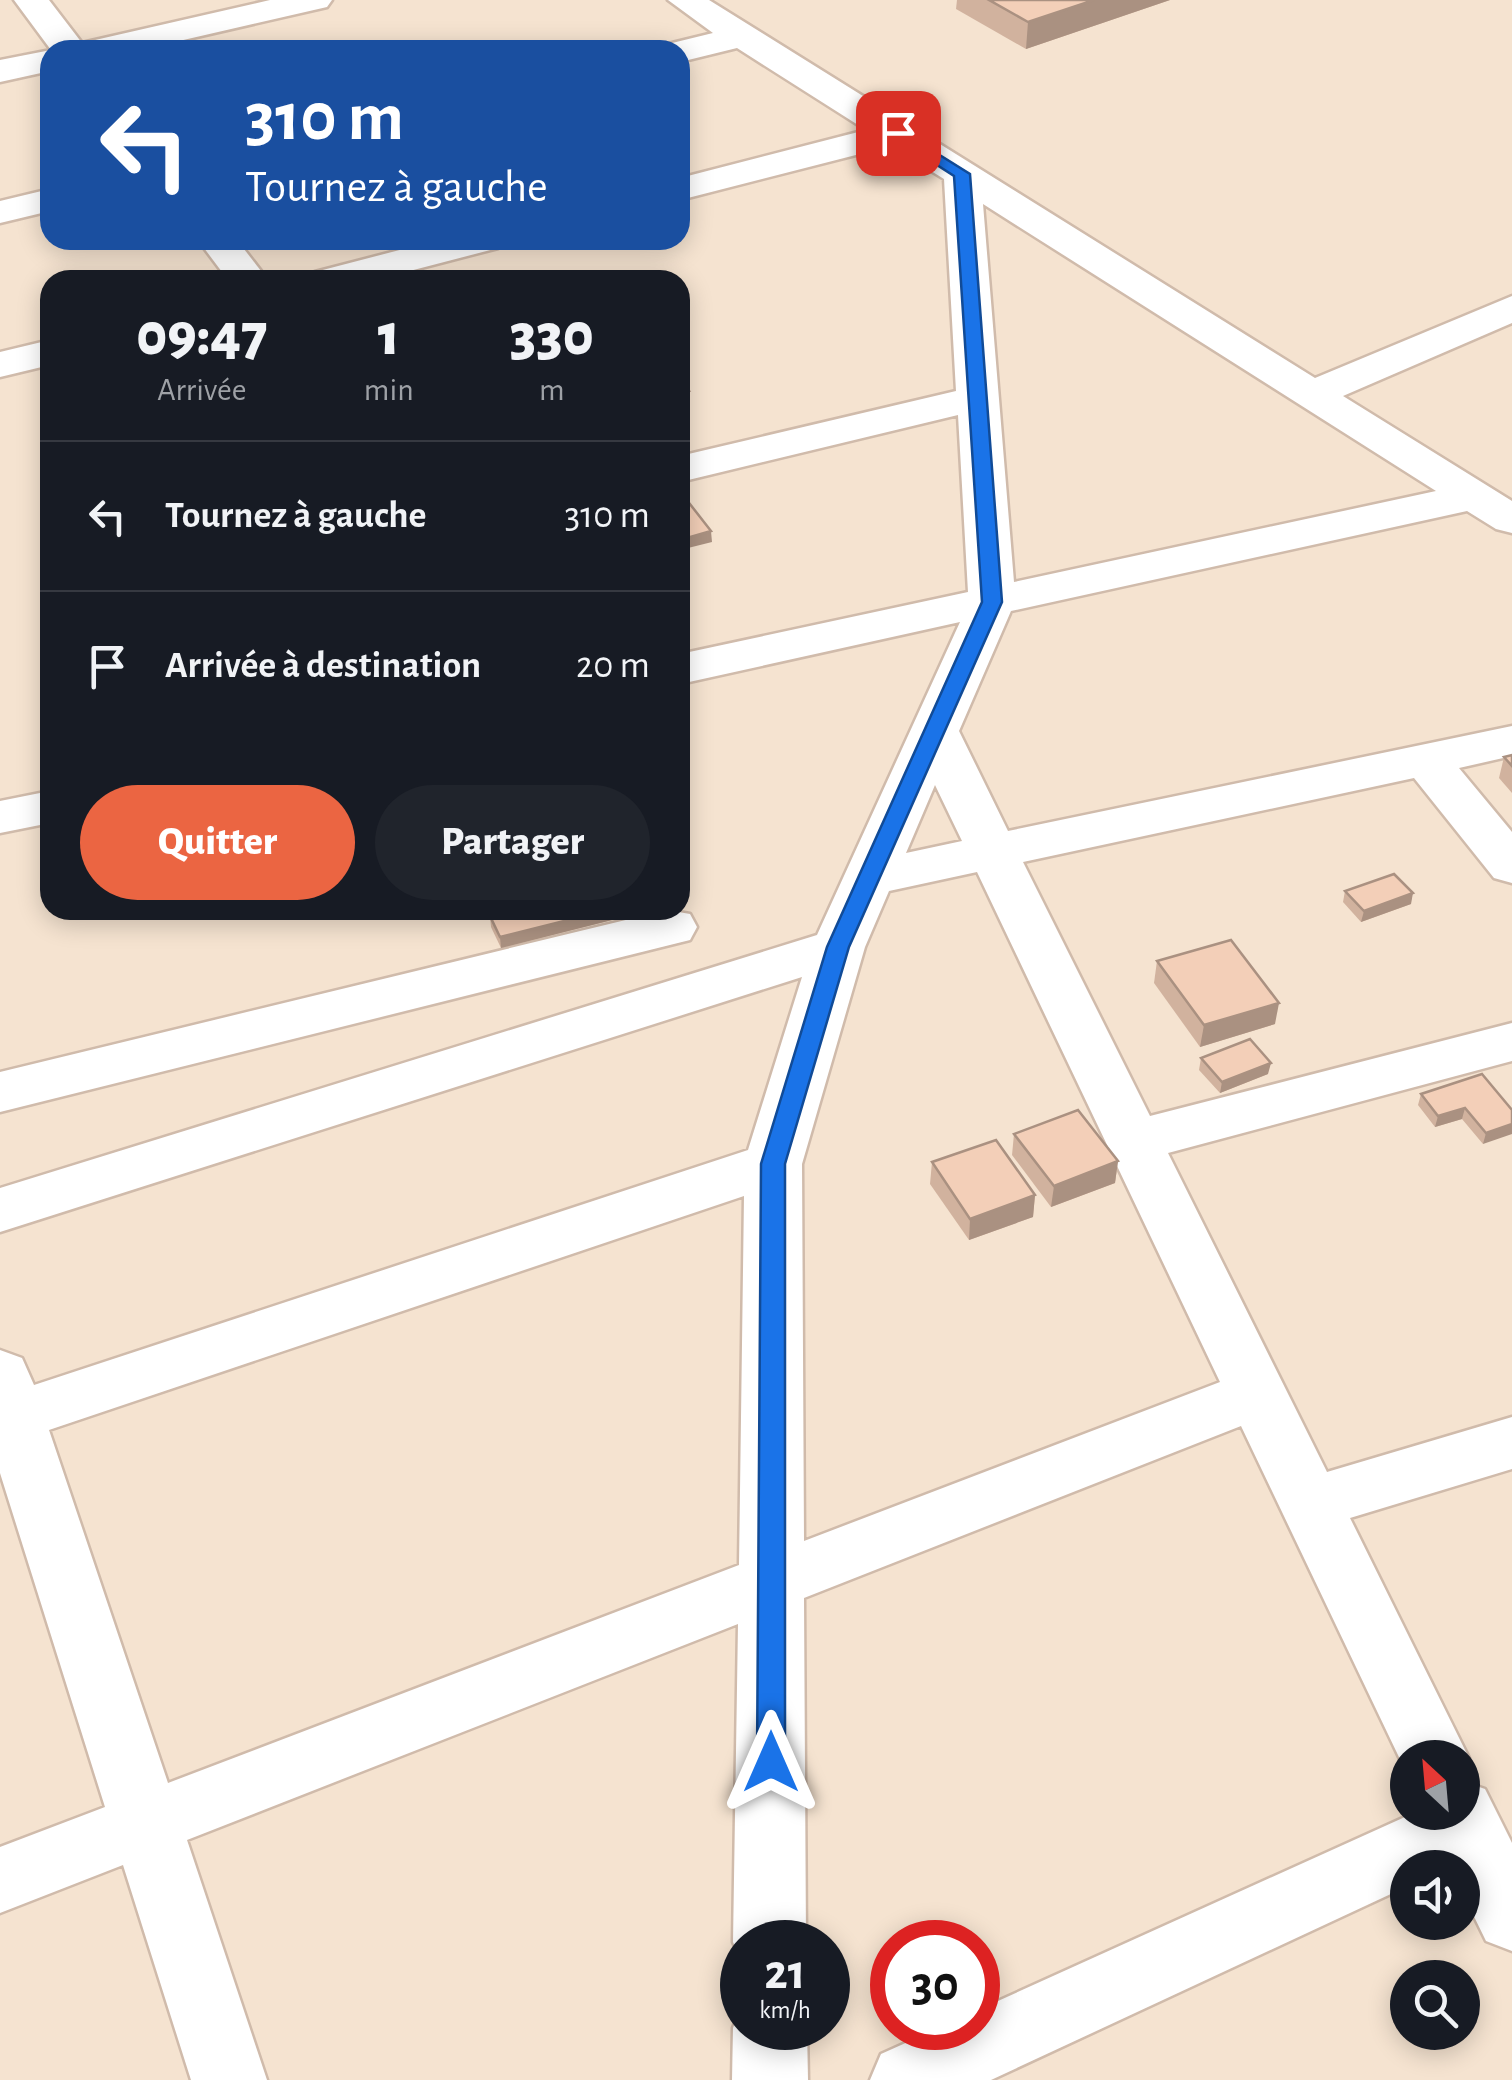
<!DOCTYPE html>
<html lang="fr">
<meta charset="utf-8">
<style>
body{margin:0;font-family:"Alegreya Sans",sans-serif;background:#20242c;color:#f1f3f6;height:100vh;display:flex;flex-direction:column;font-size:38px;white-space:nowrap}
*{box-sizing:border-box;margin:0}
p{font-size:32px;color:#9ea1a6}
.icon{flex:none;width:55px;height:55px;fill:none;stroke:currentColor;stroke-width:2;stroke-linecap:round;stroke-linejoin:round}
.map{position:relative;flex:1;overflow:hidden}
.details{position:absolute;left:40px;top:270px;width:650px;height:650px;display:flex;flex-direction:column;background:#171b24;border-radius:30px;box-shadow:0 5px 25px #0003}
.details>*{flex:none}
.top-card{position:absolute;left:40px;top:40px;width:650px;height:210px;border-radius:30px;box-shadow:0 5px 25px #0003;background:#1a4fa0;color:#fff;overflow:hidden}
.needle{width:65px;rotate:334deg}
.controls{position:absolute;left:1390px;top:1740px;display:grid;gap:20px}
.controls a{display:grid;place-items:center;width:90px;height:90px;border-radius:50%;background:#171b24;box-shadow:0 5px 25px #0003;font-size:50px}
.speed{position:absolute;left:720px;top:1920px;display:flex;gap:20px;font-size:50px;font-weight:700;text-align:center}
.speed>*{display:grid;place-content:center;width:130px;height:130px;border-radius:50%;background:#171b24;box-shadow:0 5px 25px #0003;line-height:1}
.speed small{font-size:25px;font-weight:400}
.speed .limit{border:15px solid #d22;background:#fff;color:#111}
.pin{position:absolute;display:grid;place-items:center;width:85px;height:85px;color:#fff;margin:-42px;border-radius:20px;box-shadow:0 5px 15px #0006}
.me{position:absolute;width:110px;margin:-55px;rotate:0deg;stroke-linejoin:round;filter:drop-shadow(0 0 8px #0008)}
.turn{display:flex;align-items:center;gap:35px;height:210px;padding:0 40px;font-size:45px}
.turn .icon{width:130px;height:130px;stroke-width:2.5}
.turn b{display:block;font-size:70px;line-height:85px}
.eta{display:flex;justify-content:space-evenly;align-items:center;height:170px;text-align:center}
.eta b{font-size:60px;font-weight:800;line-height:70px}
.primary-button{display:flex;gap:20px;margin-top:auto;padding:20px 40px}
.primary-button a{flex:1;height:115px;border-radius:60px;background:#eb6542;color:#fff;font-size:40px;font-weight:800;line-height:115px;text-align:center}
.primary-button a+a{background:#20242c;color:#f1f3f6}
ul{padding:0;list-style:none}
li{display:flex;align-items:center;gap:30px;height:150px;padding:0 40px;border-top:2px solid #363941}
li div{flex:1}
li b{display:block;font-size:38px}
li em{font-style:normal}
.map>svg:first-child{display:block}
.residential{fill:#f5e3d0;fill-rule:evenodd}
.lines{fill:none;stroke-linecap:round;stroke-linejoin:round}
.minor-casing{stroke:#d0bbab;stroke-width:5}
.minor{fill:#fff;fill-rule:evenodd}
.wall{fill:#d1b29e}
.shaded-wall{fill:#aa9181}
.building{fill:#f3cfb8;stroke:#aa9181;stroke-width:2.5}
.route{fill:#1a73e8;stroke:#114b97;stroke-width:2.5}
</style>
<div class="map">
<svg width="1512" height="2080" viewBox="0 0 1512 2080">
<rect width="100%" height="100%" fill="#fdf2e2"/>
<path class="residential" d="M 0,0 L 1512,0 L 1512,2080 L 0,2080 ZM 50,50 L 680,50 L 680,240 L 50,240 ZM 50,280 L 680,280 L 680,910 L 50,910 ZM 1408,1758 L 1462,1758 L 1462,1812 L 1408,1812 ZM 1408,1868 L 1462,1868 L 1462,1922 L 1408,1922 ZM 742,1942 L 828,1942 L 828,2028 L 742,2028 ZM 892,1942 L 978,1942 L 978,2028 L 892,2028 ZM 1408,1978 L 1462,1978 L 1462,2032 L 1408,2032 Z"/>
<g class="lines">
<defs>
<g id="minor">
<path d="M 14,0 L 49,0 L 82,43 L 270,0 L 332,0 L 327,7 L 140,50 L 50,50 L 50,71 L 0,82 L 0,60 L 51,50 Z"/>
<path d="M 668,0 L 709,0 L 1315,378 L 1512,296 L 1512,323 L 1343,396 L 1512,501 L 1512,533 L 1496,529 L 1467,511 L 1011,611 L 959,731 L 1008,831 L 1512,726 L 1512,756 L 1459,768 L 1512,832 L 1512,883 L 1494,878 L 1414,778 L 1023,862 L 1150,1116 L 1512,1023 L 1512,1061 L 1168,1153 L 1327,1472 L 1512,1417 L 1512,1469 L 1350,1518 L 1469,1758 L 1462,1771 L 1462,1758 L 1408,1758 L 1408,1776 L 1241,1426 L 804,1598 L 806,1942 L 742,1942 L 742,1963 L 733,1942 L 738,1624 L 187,1840 L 267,2080 L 191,2080 L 123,1865 L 0,1913 L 0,1847 L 105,1807 L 0,1473 L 0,1350 L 22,1358 L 34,1385 L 748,1150 L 802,977 L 0,1232 L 0,1188 L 817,935 L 960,622 L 680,684 L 680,654 L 968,592 L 958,415 L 680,482 L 680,456 L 956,391 L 944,179 L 891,146 L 680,200 L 680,178 L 866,130 L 737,48 L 680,62 L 680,50 L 663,50 L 668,44 L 713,33 ZM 983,204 L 1436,491 L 1014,582 ZM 935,785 L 962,841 L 906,853 ZM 977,872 L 1220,1382 L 804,1541 L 802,1164 L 865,947 L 889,891 ZM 744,1196 L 739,1565 L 168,1783 L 49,1430 Z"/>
<path d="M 50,189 L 50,211 L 0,223 L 0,201 Z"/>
<path d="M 198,240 L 237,240 L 268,280 L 228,280 Z"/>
<path d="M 438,240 L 503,240 L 498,248 L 375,280 L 309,280 L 315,272 Z"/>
<path d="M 50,340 L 50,365 L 0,377 L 0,352 Z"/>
<path d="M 50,791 L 50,823 L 0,833 L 0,801 Z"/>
<path d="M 667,910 L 690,914 L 697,927 L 690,940 L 0,1112 L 0,1072 Z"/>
<path d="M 1462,1781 L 1485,1789 L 1512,1843 L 1512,1951 L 1486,1941 L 1462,1892 L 1462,1868 L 1408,1868 L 1408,1886 L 991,2080 L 870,2080 L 881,2054 L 939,2028 L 978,2028 L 978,2010 L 1416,1812 L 1462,1812 Z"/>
<path d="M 742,2005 L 742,2028 L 807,2028 L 808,2080 L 732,2080 L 733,2028 Z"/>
</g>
</defs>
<use href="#minor" class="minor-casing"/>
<use href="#minor" class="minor"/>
</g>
<g class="wall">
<path d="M 957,0 L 1170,0 L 1026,49 L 956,9 Z"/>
<path d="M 1512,755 L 1512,793 L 1499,778 L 1504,757 Z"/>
<path d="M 1345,891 L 1411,904 L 1361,922 L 1343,902 Z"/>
<path d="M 515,910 L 620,910 L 620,918 L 501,948 L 491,927 L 490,916 Z"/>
<path d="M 1157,961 L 1275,1024 L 1200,1047 L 1154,983 Z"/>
<path d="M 1201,1058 L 1268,1074 L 1220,1093 L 1199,1070 Z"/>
<path d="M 1421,1094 L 1512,1110 L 1483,1144 L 1462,1119 L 1435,1127 L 1418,1105 Z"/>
<path d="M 1014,1134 L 1118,1161 L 1115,1183 L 1051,1207 L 1012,1155 Z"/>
<path d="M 932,1162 L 1035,1195 L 1033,1217 L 969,1240 L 930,1184 Z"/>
</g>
<g class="shaded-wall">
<path d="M 1094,0 L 1170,0 L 1026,49 L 1028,22 Z"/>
<path d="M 689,391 L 690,412 L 680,414 L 680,394 Z"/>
<path d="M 711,531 L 712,542 L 680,550 L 680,540 Z"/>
<path d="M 1413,893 L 1411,904 L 1361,922 L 1364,911 Z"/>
<path d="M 608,910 L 620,910 L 620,918 L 501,948 L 500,937 Z"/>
<path d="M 1279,1003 L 1275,1024 L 1200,1047 L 1204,1025 Z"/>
<path d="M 1271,1063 L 1268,1074 L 1220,1093 L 1222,1082 Z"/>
<path d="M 1465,1108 L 1462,1119 L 1435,1127 L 1438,1116 Z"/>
<path d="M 1512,1124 L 1512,1134 L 1483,1144 L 1486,1133 Z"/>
<path d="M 1118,1161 L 1115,1183 L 1051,1207 L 1054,1186 Z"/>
<path d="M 1035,1195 L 1033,1217 L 969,1240 L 970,1219 Z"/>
</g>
<g class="building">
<path d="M 989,0 L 1094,0 L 1028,22 Z"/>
<path d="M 680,381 L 689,391 L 680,394 Z"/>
<path d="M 686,499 L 711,531 L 680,540 L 680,501 Z"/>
<path d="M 1512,755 L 1512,766 L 1504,757 Z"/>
<path d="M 1394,874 L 1413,893 L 1364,911 L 1345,891 Z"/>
<path d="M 515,910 L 608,910 L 500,937 L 490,916 Z"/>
<path d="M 1231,940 L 1279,1003 L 1204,1025 L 1157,961 Z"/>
<path d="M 1250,1039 L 1271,1063 L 1222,1082 L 1201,1058 Z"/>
<path d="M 1482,1074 L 1512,1110 L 1512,1124 L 1486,1133 L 1465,1108 L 1438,1116 L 1421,1094 Z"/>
<path d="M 1078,1110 L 1118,1161 L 1054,1186 L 1014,1134 Z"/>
<path d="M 996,1140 L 1035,1195 L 970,1219 L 932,1162 Z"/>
</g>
<path class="route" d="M 898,129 L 970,174 L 1002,602 L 849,947 L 785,1164 L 785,1762 L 781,1771 L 771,1775 L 761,1771 L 757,1762 L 761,1164 L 827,947 L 982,602 L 954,176 L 892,136 L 890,133 Z"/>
</svg>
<div class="controls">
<a><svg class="needle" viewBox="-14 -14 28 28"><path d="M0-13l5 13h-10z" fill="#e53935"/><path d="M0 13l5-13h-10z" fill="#9ea1a6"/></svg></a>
<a><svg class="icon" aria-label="sound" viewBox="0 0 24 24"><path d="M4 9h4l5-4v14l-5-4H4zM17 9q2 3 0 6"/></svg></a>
<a><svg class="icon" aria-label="search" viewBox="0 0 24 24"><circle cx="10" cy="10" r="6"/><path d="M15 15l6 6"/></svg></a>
</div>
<div class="speed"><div>21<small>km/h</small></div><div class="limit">30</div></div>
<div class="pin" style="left:898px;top:133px;background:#d93025"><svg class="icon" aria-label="arrive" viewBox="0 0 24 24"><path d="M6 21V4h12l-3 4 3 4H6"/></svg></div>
<svg class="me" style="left:771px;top:1762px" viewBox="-20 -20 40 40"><path d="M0-17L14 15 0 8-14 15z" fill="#1a73e8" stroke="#fff" stroke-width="4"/></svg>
<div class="top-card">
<div class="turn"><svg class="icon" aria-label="left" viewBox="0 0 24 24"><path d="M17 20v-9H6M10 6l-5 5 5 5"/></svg><div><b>310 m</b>Tournez à gauche</div></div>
</div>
<section class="details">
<div class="eta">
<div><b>09:47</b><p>Arrivée</p></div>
<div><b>1</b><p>min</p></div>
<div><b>330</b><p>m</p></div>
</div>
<ul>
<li><svg class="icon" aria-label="left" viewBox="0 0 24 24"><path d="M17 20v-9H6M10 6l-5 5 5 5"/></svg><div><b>Tournez à gauche</b></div><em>310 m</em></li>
<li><svg class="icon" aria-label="arrive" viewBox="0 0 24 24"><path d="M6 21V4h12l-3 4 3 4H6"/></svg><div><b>Arrivée à destination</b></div><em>20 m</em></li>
</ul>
<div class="primary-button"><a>Quitter</a><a>Partager</a></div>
</section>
</div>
